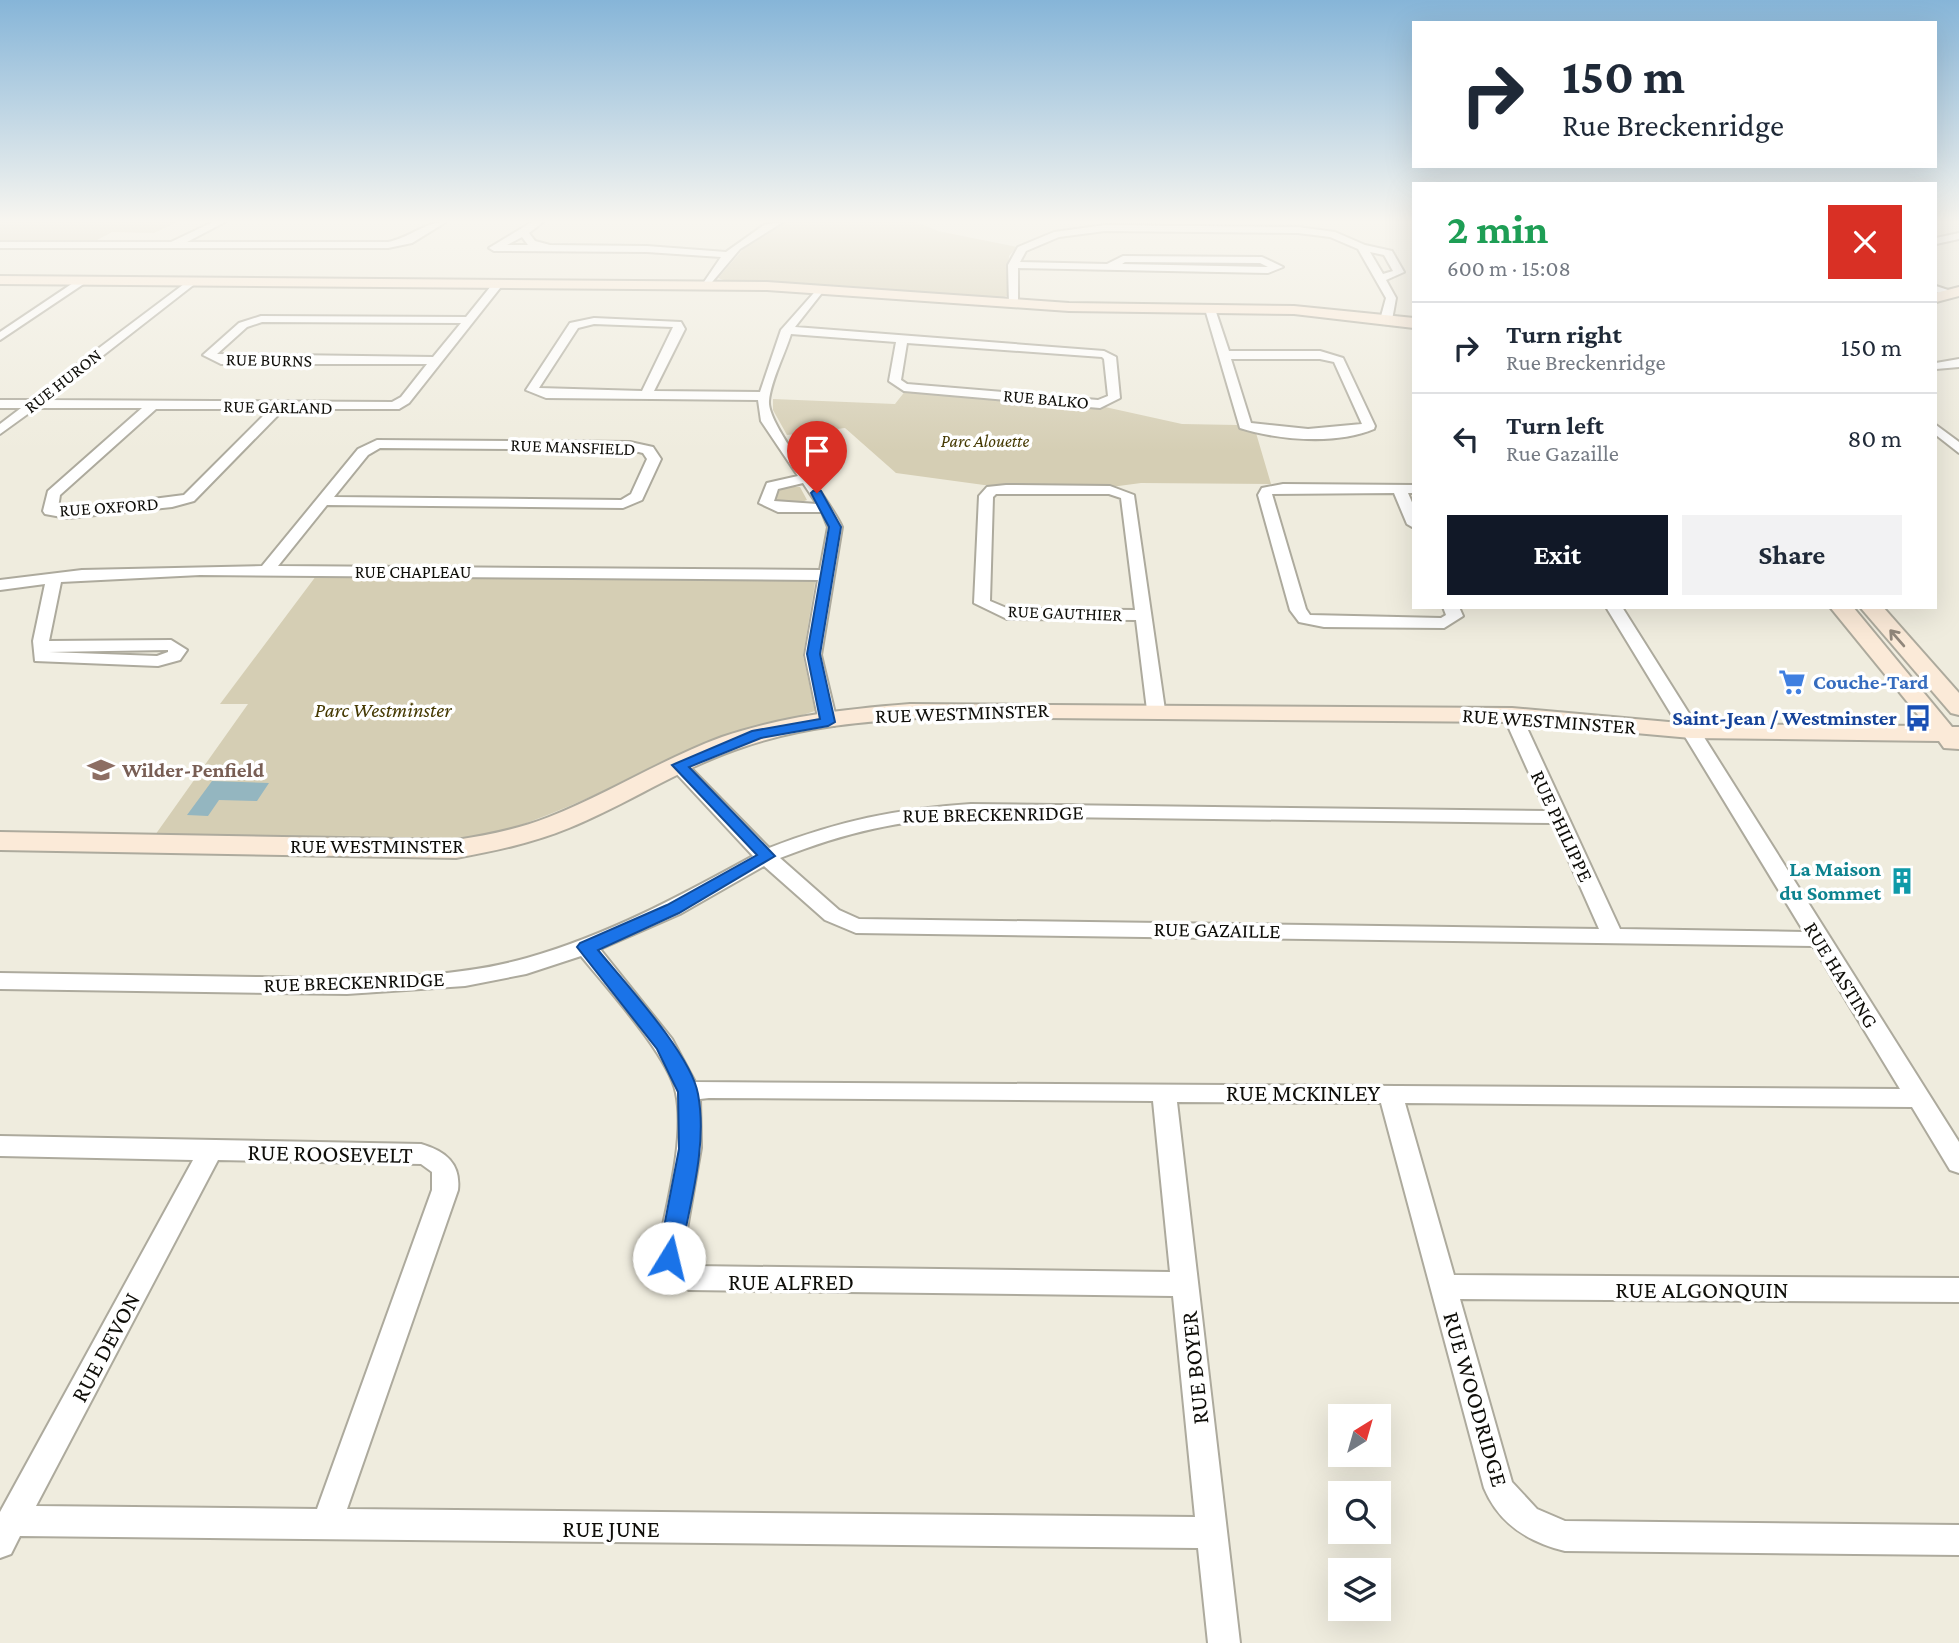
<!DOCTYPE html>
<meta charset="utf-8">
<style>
body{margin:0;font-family:"Crimson Pro",serif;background:#f2f2f3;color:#1f2937;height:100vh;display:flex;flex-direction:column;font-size:26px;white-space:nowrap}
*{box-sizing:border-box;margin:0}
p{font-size:23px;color:#747a83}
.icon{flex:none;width:38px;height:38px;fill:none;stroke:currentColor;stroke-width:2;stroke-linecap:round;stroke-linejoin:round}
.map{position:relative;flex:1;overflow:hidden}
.side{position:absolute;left:1412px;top:182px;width:525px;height:427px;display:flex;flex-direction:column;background:#fff;border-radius:0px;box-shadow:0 7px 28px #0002}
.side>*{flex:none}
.hud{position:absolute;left:1412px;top:21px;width:525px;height:147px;border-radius:0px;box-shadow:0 7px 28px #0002;background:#fff;color:#1f2937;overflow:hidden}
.needle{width:46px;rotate:37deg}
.buttons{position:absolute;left:1328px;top:1404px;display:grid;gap:14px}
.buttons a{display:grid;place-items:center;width:63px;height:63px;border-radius:0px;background:#fff;box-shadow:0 7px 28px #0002;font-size:35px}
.pin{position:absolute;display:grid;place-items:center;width:60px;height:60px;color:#fff;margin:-72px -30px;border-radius:50% 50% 50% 0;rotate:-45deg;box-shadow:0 0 7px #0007}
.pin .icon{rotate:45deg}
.me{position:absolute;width:77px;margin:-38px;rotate:9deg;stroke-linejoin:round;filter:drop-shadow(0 0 5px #0008)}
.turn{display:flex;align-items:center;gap:24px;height:147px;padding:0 35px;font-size:32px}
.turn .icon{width:91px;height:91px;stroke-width:2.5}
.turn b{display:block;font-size:49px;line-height:60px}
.round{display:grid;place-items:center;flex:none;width:74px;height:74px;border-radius:0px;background:#f2f2f3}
.overview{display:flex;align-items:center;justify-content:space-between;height:119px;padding:0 35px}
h1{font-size:42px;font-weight:700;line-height:52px;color:#1e9e55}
.cta{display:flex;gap:14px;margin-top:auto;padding:14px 35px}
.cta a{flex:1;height:80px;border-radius:0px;background:#111827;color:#fff;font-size:28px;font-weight:700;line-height:80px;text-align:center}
.cta a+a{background:#f2f2f3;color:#1f2937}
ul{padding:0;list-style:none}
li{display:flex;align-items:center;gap:21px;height:91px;padding:0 35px;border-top:2px solid #e0e1e3}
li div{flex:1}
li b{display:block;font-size:26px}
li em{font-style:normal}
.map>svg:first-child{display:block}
.green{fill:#d5ceb4}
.water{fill:#94b6c0}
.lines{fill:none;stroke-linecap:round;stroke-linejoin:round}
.street-casing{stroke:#adaa9d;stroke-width:4}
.secondary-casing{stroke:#adaa9d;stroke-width:4}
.street{fill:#fff;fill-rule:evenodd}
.secondary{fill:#fbead8;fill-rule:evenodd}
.oneway{stroke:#91877b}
.route{fill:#1a73e8;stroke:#114b97;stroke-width:2}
.labels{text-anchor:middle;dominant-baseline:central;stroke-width:7;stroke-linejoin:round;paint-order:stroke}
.far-street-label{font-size:18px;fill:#0f0e09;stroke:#fff}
.far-park-label{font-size:18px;font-style:italic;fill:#453902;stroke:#fff}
.shop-label{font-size:21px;font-weight:bold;fill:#366cbe;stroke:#fff;text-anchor:start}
.park-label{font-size:21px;font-style:italic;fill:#453902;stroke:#fff}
.street-label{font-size:21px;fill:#0f0e09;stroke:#fff}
.transit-label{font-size:21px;font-weight:bold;fill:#164399;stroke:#fff;text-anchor:end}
.education-label{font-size:21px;font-weight:bold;fill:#785e54;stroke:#fff;text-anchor:start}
.culture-label{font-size:21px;font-weight:bold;fill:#0d838f;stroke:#fff;text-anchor:end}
.near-street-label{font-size:24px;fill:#0f0e09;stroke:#fff}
</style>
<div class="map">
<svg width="1959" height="1643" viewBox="0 0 1959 1643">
<rect width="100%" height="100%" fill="#efecde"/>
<g class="green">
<path d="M 0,222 L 178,222 L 154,233 L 112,232 L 88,245 L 0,242 Z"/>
<path d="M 784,222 L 917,222 L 938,231 L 1017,247 L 1009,256 L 1007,296 L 1001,298 L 726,281 L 718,278 L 753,238 Z"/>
<path d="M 906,390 L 1105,407 L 1182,424 L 1237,425 L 1256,433 L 1271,484 L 1141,483 L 1111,487 L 984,485 L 896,473 L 845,428 L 787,435 L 773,410 L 773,399 L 895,404 Z"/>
<path d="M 785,486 L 800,487 L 807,500 L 799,503 L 776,501 L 777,491 Z"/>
<path d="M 316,576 L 816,577 L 803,656 L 815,711 C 768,726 720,741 674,760 C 598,792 527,831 445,845 L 153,838 L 248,704 L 220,704 Z"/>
</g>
<path class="water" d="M 212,781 L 269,783 L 257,801 L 219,800 L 208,816 L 187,815 Z"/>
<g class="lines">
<defs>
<g id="street">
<path d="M 213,222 L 225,222 L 187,242 L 388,242 C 409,238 427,221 446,222 L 412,243 L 388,248 L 0,248 L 0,242 L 171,242 Z"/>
<path d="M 532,222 L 543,222 L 529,233 L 535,241 L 550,245 L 647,246 L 726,252 L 764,225 L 783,222 L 740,249 L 707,288 L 702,285 L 721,257 L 647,252 L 494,251 L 489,248 ZM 522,237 L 528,245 L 507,245 Z"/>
<path d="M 1105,225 L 1298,227 L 1335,232 L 1365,245 L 1392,251 L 1404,272 L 1386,280 L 1396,298 L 1392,320 L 1386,323 L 1380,320 L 1386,298 L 1358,249 L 1330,237 L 1298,233 L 1105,231 L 1059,237 L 1026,251 L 1020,262 L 1107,264 L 1123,256 L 1262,257 L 1283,267 L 1268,273 L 1018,268 L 1018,303 L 1009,305 L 1008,265 L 1018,247 L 1054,232 ZM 1370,252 L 1384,255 L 1393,271 L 1383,274 ZM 1125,262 L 1260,263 L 1268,267 L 1122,264 Z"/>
<path d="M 1959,233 L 1959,239 L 1936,244 L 1936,238 Z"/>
<path d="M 192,278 L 196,279 L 196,283 L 46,400 L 392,402 L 401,397 L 427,364 L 221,364 L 203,355 L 239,323 L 261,316 L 466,317 L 495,281 L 504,283 L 409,403 L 399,409 L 284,409 L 194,501 L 172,507 L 67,518 L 45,514 L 43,511 L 48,491 L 142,408 L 36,408 L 0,434 L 0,424 L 21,408 L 0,408 L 0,400 L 30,400 ZM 262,322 L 461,323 L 433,357 L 217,354 L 247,327 ZM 156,409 L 270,409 L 184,495 L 67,510 L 58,508 L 60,495 Z"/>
<path d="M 79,279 L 88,281 L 0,340 L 0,332 Z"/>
<path d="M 820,286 L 825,289 L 795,327 L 1104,351 L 1116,357 L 1120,398 L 1100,408 L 904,391 L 889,381 L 896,342 L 791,334 C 785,354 771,380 769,401 C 767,426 829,497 842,527 L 821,655 L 837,722 L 834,726 L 822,726 L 819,722 L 805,655 L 818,580 L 200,575 L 61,582 L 49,641 L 171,640 L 187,650 L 180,660 L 158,666 L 35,661 L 33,641 L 45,584 L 0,590 L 0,580 L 82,570 L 262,566 L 358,449 L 377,440 L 630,442 L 653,447 L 661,459 L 642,500 L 623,508 L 327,505 L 278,566 L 820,570 L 828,527 L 822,512 L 778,512 L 759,503 L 767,483 L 798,476 L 761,421 L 758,400 L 546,398 L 526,390 L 570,323 L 594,318 L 681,322 L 685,329 L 654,391 L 760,392 L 781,330 ZM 594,324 L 673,327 L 642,391 L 539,388 L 578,328 ZM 907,343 L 1102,357 L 1104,359 L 1108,396 L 1098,400 L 907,384 L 901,380 ZM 380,448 L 630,450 L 643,453 L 647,459 L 631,494 L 621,500 L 334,497 L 368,455 ZM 803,483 L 817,504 L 774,501 L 778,489 ZM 168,650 L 168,652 L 157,656 L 49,652 Z"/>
<path d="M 1936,286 L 1954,292 L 1955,294 L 1950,297 L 1936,292 Z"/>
<path d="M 1210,306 L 1215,309 L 1229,351 L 1320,351 L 1343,358 L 1375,426 L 1374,429 C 1337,445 1278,440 1240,428 L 1205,309 ZM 1231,359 L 1320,359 L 1334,362 L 1362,424 L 1308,429 L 1251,423 Z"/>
<path d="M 1959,359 L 1959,367 L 1936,369 L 1936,363 Z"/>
<path d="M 1936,425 L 1959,442 L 1959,453 L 1936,435 Z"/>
<path d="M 1283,484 L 1414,485 L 1414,493 L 1408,493 L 1414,507 L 1414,528 L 1407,524 L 1394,493 L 1272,494 L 1306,609 L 1310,615 L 1441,618 L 1446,615 L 1443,607 L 1459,607 L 1463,616 L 1444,628 L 1324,627 L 1299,622 L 1290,610 L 1258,495 L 1262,488 Z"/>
<path d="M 1006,485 L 1110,486 L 1134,495 L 1165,710 L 1162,714 L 1156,715 L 1147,710 L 1136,620 L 1007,619 L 974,603 L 979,496 L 987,487 ZM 996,494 L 1109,494 L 1121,498 L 1135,610 L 1009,609 L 990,601 L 993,497 Z"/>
<path d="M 1606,607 L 1622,607 L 1959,1142 L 1959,1173 L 1950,1170 L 1912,1107 L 1405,1103 L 1454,1275 L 1959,1278 L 1959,1302 L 1460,1299 L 1512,1482 L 1537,1509 L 1565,1521 L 1959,1525 L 1959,1555 L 1565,1551 C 1528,1542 1499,1524 1484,1488 L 1381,1103 L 1177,1102 L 1240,1643 L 1208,1643 L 1198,1548 L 20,1536 L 11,1554 L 0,1558 L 0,1512 L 193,1160 L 0,1156 L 0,1136 L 421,1144 C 445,1151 461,1163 458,1190 L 347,1509 L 1195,1517 L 1173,1296 L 689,1290 L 664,1274 L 656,1258 C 665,1211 686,1139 676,1093 C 669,1056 606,987 581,956 L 526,974 L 465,986 L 347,994 L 0,989 L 0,973 C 86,974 173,976 259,977 C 347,978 442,982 527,958 C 608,935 680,896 753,856 L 673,770 L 670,766 L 679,760 L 685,762 L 769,848 C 839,821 895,809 971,804 L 1546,811 L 1503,715 L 1512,710 L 1521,715 L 1620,929 L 1804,932 ZM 971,816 L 1552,823 L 1599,929 L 859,919 L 839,910 L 780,858 C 849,831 897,821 971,816 ZM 764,866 L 825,920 L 856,933 L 1813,946 L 1900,1089 L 695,1082 L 672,1039 L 600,949 L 680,914 ZM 709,1098 L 1153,1101 L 1170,1272 L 694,1266 L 682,1258 L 701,1148 L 700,1099 ZM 218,1160 L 421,1164 L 432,1172 L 432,1190 L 317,1509 L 36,1506 Z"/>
</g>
<g id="secondary">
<path d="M 0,276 L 767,282 L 1069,303 L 1294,306 L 1414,318 L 1414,328 L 1294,314 L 1069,311 L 767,290 L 0,284 Z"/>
<path d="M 1959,287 L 1959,296 L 1936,302 L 1936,293 Z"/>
<path d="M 1830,607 L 1853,607 L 1952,727 L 1959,727 L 1959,749 L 1944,748 L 1939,741 L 1691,738 L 1512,722 L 932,717 C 868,721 804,726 743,747 C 682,767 628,804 569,828 C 533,843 494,851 456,858 L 0,850 L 0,832 L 456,840 C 487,835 519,829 549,817 C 608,794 662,759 722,737 C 783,716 847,709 910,704 L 1512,708 L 1691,724 L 1927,726 Z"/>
<path d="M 1860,607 L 1883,607 L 1959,693 L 1959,715 L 1951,713 Z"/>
</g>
</defs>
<use href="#street" class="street-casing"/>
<use href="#secondary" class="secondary-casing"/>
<use href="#street" class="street"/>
<use href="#secondary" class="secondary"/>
</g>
<defs><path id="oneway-shaft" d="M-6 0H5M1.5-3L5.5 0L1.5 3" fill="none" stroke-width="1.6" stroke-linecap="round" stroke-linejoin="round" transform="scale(1.75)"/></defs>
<use class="oneway" href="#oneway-shaft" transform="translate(1897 638) rotate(-131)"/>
<linearGradient id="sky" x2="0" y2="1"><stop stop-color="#86b5d8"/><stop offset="0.49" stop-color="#f8f6f0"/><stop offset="1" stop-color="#f8f6f0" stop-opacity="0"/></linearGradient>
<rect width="1959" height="452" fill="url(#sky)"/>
<path class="route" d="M 813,491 L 821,491 L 841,527 L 820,654 L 835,722 L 828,726 L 761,738 L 689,767 L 775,856 L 679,913 L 598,950 C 624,982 691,1054 698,1094 C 708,1147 689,1206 680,1258 L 677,1264 L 669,1267 L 661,1264 L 658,1258 L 679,1149 L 678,1092 L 657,1049 L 577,947 L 580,943 L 667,905 L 757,855 L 672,765 L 752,731 L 820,719 L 807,654 L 829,527 L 811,493 Z"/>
<defs>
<symbol id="supermarket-bare" viewBox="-9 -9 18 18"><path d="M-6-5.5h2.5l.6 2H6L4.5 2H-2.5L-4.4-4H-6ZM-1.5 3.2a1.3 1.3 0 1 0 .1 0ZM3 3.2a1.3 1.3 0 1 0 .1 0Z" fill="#3f7fe0" stroke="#fff" stroke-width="2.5" paint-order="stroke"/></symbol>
<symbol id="bus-bare" viewBox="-9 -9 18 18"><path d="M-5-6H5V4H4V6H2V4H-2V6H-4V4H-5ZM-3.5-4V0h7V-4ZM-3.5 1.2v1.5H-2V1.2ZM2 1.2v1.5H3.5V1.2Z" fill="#1a4fb4" stroke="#fff" stroke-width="2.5" paint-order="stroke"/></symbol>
<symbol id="school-bare" viewBox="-9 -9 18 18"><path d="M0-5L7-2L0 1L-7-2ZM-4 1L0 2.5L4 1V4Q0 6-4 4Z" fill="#8d6e63" stroke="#fff" stroke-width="2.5" paint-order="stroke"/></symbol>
<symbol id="building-bare" viewBox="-9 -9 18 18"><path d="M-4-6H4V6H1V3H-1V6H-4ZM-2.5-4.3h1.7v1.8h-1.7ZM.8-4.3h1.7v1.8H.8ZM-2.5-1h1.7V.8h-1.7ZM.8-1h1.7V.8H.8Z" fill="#0f9aa8" stroke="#fff" stroke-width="2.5" paint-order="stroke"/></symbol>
</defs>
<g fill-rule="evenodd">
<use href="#supermarket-bare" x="1773" y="663" width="38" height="38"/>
<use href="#bus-bare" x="1899" y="699" width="38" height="38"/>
<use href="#school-bare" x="82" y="751" width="38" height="38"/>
<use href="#building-bare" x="1883" y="862" width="38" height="38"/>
</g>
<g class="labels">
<g class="far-street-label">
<text transform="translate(269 360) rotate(1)">RUE BURNS</text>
<text transform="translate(63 381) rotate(-38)">RUE HURON</text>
<text transform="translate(1046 399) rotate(5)">RUE BALKO</text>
<text transform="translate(278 407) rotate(1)">RUE GARLAND</text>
<text transform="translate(573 447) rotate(2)">RUE MANSFIELD</text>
<text transform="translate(109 507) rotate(-4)">RUE OXFORD</text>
<text x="413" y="572">RUE CHAPLEAU</text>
<text transform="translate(1065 613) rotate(2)">RUE GAUTHIER</text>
</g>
<g class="far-park-label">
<text x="985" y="441">Parc Alouette</text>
</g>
<g class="shop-label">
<text x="1813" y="682">Couche-Tard</text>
</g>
<g class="park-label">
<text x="383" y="710">Parc Westminster</text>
</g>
<g class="street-label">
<text transform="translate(962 713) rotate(-2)">RUE WESTMINSTER</text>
<text transform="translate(1549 721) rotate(4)">RUE WESTMINSTER</text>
<text transform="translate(993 814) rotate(-1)">RUE BRECKENRIDGE</text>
<text transform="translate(1562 826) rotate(65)">RUE PHILIPPE</text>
<text x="377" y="846">RUE WESTMINSTER</text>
<text transform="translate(1217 930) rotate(1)">RUE GAZAILLE</text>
<text transform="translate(1841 975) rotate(58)">RUE HASTING</text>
<text transform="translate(354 982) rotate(-2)">RUE BRECKENRIDGE</text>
</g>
<g class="transit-label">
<text x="1897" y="718">Saint-Jean / Westminster</text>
</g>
<g class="education-label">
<text x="122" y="770">Wilder-Penfield</text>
</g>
<g class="culture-label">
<text x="1881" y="869">La Maison<tspan x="1881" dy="24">du Sommet</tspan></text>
</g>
<g class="near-street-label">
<text x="1303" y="1092">RUE MCKINLEY</text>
<text transform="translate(330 1153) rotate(1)">RUE ROOSEVELT</text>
<text x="791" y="1281">RUE ALFRED</text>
<text x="1702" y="1289">RUE ALGONQUIN</text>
<text transform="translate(105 1347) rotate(-62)">RUE DEVON</text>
<text transform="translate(1194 1368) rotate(-96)">RUE BOYER</text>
<text transform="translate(1476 1399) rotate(74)">RUE WOODRIDGE</text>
<text x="611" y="1528">RUE JUNE</text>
</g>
</g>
</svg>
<div class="buttons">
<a><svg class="needle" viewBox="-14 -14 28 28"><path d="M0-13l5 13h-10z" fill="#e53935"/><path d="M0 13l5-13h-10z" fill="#747a83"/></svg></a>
<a><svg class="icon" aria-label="search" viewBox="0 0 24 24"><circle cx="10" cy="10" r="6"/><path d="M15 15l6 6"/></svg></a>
<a><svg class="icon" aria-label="layers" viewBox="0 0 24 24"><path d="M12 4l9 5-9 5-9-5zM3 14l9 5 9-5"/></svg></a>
</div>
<div class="pin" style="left:817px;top:493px;background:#d93025"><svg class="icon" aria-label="arrive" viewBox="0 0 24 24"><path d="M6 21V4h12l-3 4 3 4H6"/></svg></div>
<svg class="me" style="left:669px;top:1258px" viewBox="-20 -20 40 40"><circle r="19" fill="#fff"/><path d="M0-13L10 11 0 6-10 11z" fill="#1a73e8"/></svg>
<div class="hud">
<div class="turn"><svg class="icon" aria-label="right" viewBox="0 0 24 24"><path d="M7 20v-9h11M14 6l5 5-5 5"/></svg><div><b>150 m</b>Rue Breckenridge</div></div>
</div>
<section class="side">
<div class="overview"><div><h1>2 min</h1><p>600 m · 15:08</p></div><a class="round" style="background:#d93025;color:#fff"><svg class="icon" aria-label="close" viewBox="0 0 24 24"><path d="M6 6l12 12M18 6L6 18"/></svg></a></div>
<ul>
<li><svg class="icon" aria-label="right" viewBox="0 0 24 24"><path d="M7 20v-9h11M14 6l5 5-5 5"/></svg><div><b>Turn right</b><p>Rue Breckenridge</p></div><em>150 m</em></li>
<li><svg class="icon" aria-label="left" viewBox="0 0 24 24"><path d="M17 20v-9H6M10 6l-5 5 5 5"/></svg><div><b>Turn left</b><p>Rue Gazaille</p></div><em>80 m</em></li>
</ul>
<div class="cta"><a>Exit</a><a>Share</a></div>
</section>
</div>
